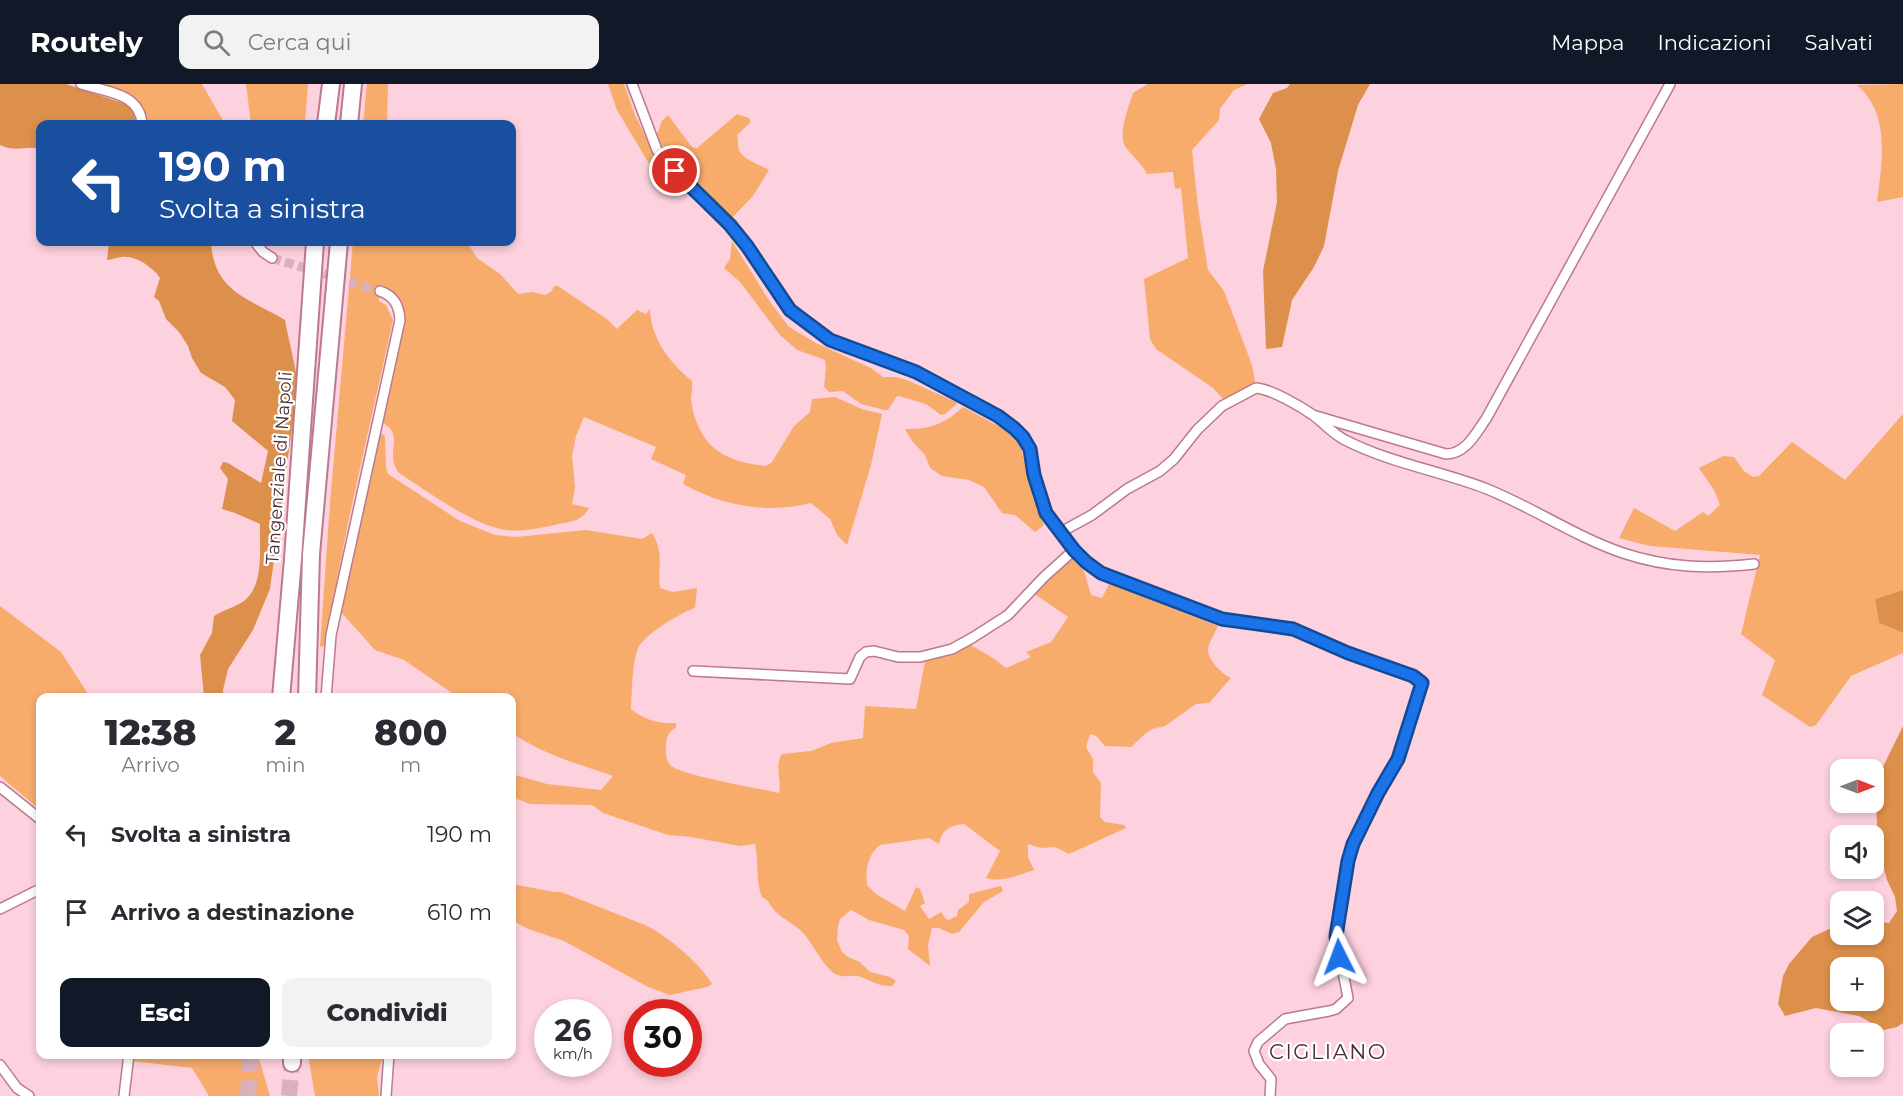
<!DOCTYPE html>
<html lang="it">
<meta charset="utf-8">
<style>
body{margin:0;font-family:Montserrat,sans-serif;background:#f2f2f3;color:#2b2b33;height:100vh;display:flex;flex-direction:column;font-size:22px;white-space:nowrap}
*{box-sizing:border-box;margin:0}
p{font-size:20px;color:#7c7c81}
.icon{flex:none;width:33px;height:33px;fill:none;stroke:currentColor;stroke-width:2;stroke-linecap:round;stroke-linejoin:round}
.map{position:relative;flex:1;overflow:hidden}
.panel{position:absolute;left:36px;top:609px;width:480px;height:366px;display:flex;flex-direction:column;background:#fff;border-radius:12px;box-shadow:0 3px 9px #0003}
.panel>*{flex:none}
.banner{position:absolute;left:36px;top:36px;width:480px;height:126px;border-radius:12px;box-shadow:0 3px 9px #0003;background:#1a4fa0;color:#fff;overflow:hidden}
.needle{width:39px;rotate:90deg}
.buttons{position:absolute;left:1830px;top:675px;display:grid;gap:12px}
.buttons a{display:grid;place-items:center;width:54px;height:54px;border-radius:12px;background:#fff;box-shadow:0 3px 9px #0003;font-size:30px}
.speed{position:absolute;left:534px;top:915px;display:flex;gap:12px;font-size:30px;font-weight:700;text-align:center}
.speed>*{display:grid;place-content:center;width:78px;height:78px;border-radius:50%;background:#fff;box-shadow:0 3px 9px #0003;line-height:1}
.speed small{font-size:15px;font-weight:400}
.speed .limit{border:9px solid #d22;background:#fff;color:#111}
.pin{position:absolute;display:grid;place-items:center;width:51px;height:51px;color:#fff;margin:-26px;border:3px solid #fff;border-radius:50%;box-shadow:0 2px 6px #0007}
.me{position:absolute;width:66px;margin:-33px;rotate:357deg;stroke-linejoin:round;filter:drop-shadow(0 0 4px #0008)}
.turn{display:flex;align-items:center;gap:21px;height:126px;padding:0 24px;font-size:27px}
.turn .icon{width:78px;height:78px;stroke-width:2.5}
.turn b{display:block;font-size:42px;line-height:51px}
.eta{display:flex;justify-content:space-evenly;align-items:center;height:102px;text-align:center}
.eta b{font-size:36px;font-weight:800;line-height:42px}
.action{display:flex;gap:12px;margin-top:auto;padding:12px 24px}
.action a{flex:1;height:69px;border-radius:12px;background:#111827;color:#fff;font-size:24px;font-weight:800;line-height:69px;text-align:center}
.action a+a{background:#f2f2f3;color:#2b2b33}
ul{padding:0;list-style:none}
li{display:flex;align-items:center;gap:18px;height:78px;padding:0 24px}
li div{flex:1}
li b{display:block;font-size:22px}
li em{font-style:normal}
header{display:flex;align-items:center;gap:36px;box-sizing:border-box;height:84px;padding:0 30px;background:#111827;color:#fff}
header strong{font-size:28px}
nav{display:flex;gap:33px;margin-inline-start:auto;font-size:21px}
.search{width:420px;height:54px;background:#f2f2f3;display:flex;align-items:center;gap:15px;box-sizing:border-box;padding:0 21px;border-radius:12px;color:#7c7c81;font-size:22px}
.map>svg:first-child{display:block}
.green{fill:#f7ac6c}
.forest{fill:#dd904b;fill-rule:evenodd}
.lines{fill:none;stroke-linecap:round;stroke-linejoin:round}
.street-tunnel{stroke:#d9b0bc;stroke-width:9;stroke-dasharray:9 4.5;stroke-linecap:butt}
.highway-tunnel{stroke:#d9b0bc;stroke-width:16;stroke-dasharray:16 8;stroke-linecap:butt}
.street-casing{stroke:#bb7a8d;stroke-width:12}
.highway-casing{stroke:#bb7a8d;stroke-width:20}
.street{stroke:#fff;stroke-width:9}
.highway{stroke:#fff;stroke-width:16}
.route-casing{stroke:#114b97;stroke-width:15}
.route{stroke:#1a73e8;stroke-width:10}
.labels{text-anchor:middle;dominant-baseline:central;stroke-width:4.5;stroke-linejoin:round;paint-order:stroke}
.street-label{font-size:18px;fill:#492e36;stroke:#fff}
.quarter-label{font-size:21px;letter-spacing:1.5px;fill:#492e36;stroke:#fff}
</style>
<header>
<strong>Routely</strong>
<div class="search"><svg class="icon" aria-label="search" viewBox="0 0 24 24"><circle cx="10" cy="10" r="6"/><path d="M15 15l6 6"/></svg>Cerca qui</div>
<nav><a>Mappa</a><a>Indicazioni</a><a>Salvati</a></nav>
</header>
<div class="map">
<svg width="1903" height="1012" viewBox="0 0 1903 1012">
<rect width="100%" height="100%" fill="#fdd1dd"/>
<g class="green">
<path d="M 104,0 L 202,0 L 225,40 L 149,40 C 143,15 128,6 104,0 Z"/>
<path d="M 246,0 L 308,0 L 305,40 L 251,40 Z"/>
<path d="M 367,0 L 388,0 L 387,40 L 363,40 Z"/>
<path d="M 608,0 L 624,0 L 635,31 L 658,78 L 698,118 L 648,78 L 617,26 Z"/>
<path d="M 1148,0 L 1247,0 L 1234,6 L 1220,25 L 1219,36 L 1192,66 L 1198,123 L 1208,186 L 1224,207 L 1252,281 L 1255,297 L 1248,303 L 1223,315 L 1213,304 L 1156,265 L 1150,255 L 1144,195 L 1188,174 L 1181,104 L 1175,105 L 1173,88 L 1147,90 C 1142,79 1128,69 1124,60 C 1119,47 1129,21 1133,9 Z"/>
<path d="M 1903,0 L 1903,113 L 1877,118 C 1882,79 1891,30 1857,1 Z"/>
<path d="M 737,30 L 749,34 L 751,38 L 737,51 C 739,57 737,61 739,66 C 742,75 762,82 769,86 L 753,112 L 730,136 C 702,109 673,86 657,51 L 662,37 L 668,31 L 692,63 L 697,64 Z"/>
<path d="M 732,157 L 770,218 L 789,243 L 816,259 L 871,284 L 883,293 L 896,293 L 907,296 L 958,319 L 945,330 L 941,331 L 926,320 L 899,312 L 897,312 L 888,326 L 885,326 L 861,320 L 843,307 L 829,308 L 824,303 L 826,283 L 825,276 L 797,266 L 780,251 L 740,198 L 724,184 L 730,175 Z"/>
<path d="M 353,158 L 459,158 L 470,163 L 477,174 L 500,190 L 518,210 L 532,208 L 545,211 L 551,208 L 554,202 L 558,202 L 608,236 L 617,245 L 637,226 L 646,230 L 650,225 C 651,255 670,279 692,297 C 693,304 691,310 691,316 C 698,362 723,378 766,382 L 772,378 L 794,342 L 810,328 L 812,315 L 835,313 L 862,325 L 882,330 L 871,381 L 847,461 L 837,451 L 830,435 L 811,419 C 767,430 723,422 683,400 L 686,391 L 651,375 L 656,363 L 584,333 L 576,352 L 572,372 L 575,403 L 572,420 L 589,424 C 582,437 571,438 558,440 C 542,444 523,448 506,446 C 474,442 427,407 399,389 C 383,368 407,351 381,338 L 405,236 C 404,220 396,207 381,200 L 379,217 L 386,221 L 393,236 L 349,434 L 324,562 L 320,563 L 330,419 Z"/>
<path d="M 963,323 L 1013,350 L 1019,356 L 1033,414 L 1044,441 L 1035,448 L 1015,431 L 1002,429 L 984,403 L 969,396 L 942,392 L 930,384 L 925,371 L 912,357 L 905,345 C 930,346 946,339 963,323 Z"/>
<path d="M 1903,330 L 1903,506 L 1875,515 L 1879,539 L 1903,549 L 1903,569 L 1851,592 L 1816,641 L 1810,643 L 1762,611 L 1775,576 L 1741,550 L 1760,471 L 1650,462 L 1619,454 L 1634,424 L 1675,447 L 1703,428 L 1708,432 L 1720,421 L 1714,406 L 1699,384 L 1723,372 L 1734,373 L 1744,387 L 1753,393 L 1759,392 L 1792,358 L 1845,396 Z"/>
<path d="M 380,349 L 385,352 L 385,356 L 386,383 L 388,390 L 460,437 L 495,451 L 516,453 L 586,446 L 642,455 L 652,449 C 665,470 657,483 660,504 L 673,508 L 697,504 L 695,524 C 680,529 645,550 638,564 C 632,580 632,608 631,625 C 644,636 659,640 676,639 L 676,643 C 668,649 666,653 666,663 C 666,669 666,677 670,681 C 679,691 762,705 779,709 C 782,695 774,682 782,670 L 811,667 L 831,659 L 863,654 L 865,622 L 916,625 L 925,577 L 969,560 L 993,574 L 1006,584 L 1031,573 L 1026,568 L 1051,558 L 1068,533 L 1033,509 L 1069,475 L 1072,475 L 1084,487 L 1091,511 L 1102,514 L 1109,500 L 1218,542 C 1215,549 1209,558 1208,565 C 1207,575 1223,591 1231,594 L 1209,619 L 1196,620 L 1165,642 L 1152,645 L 1146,649 L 1131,663 L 1105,662 L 1096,652 L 1090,650 L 1086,663 L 1093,675 L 1093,688 L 1101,699 L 1100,733 L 1105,738 L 1124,741 L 1126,744 L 1069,770 L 1055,763 L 1041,764 L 1028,760 L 1028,773 L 1034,786 C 1019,791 1002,799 986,794 L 1000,767 L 964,740 C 950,742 942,745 939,760 L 929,754 L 880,761 C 868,770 865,786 867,801 L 876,810 L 905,827 L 916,803 L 920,805 L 925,819 L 920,822 L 929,835 L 941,828 L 946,835 L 949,836 L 957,832 L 958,826 L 969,818 L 969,810 L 1001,802 L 1003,807 L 984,818 L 959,848 L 952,850 L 939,844 L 932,844 L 928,861 L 930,882 L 908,865 L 909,852 L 904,846 L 869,836 L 851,826 L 840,835 L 838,842 L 837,856 L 842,868 L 848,873 L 860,878 L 870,888 L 890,893 L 896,897 L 892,902 C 880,903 872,897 861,893 C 854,890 845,894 838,891 C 825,887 813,859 803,849 C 795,840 782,835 774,826 C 769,820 769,816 762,813 C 755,796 759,778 755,760 L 740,762 L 691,753 L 668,751 L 603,729 L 592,721 L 530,720 L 512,713 L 512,690 L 547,700 L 601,706 L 613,692 C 578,680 542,670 512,649 L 512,614 L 458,613 L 404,576 L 375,566 L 341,528 Z"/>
<path d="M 0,522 L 61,568 L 90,613 L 40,614 L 40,726 L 0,692 Z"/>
<path d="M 512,800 L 554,808 L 561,808 L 645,841 C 666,851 700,879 712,900 L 707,903 L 670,911 L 648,903 L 564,857 L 528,845 L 512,836 Z"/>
<path d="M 133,971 L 258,971 L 270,1012 L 209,1012 L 192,984 L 132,977 Z"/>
<path d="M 308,971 L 383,971 L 377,993 L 379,1012 L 315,1012 Z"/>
</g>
<g class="forest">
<path d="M 0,0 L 66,0 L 126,20 L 133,27 L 136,40 L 40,40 L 40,65 C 25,61 17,69 0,61 Z"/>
<path d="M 1290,0 L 1370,0 L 1358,21 L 1338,87 L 1324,162 L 1314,183 L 1292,216 L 1282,263 L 1266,265 L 1263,187 L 1277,118 L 1276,85 L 1271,59 L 1259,35 L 1273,9 L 1287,4 Z"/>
<path d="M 109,158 L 211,158 C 214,208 248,214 285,236 C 289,258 295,279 298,301 L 270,505 L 253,546 L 228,585 L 223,606 L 224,613 L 204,613 L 200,571 L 212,549 L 214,532 C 223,526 236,523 244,517 C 265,501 259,463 260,440 L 235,429 L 222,425 L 228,395 L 220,384 L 223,378 L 228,379 L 261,399 L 268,367 L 232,337 L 235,316 L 225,303 L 201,289 L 192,274 L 188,262 L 179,248 L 166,235 L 159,217 L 154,213 L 160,194 C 154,184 135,171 122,173 C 117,173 112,176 107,176 Z"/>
<path d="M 1903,506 L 1903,549 L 1879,539 L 1875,515 Z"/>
<path d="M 1903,642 L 1903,939 L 1897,943 L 1884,946 L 1859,932 L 1816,924 L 1785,932 L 1778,920 L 1783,892 L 1789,880 L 1812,853 L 1840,840 L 1840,850 L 1874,850 L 1874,838 L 1889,839 L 1897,827 L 1895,813 L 1887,796 L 1878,760 L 1875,699 ZM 1840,884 L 1874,884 L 1874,916 L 1840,916 Z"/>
</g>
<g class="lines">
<path class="street-tunnel" d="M 272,174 L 380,207"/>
<g class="highway-tunnel">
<path d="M 248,1012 L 251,970"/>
<path d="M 289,1012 L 292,979"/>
</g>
<defs>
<g id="street">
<path d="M 81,0 C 107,8 140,9 142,40"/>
<path d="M 632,0 L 657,66 L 691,105 L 726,136 L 747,162 L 790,226 L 830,256 L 917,288 L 998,332 L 1014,344 L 1030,365 L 1034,391 L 1046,429 L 1074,466 L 1086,478 L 1101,489 L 1202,529 L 1222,535 L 1293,545 L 1348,569 L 1413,593 L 1422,599 L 1398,675 L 1360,744 L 1353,760 L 1348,778 L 1336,852 L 1348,914 L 1336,925 L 1329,927 L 1285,935 L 1258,958 L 1254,967 L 1259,980 L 1271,995 L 1270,1012"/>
<path d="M 255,158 L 263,168 L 272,174"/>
<path d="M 1316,332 L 1446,370 C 1466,370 1476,349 1486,335 L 1670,0"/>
<path d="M 1061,448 L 1092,431 L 1127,405 L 1160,387 L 1174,375 L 1197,346 L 1222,322 L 1256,304 C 1271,305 1300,322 1313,331 C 1324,339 1333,350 1345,356 C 1390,379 1441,387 1487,405 C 1534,424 1576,453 1623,469 C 1668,484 1708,485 1754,480"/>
<path d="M 693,587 L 850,595 L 860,573 L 866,568 L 874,567 L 898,573 L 920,573 L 952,565 L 972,554 L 1008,531 L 1044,493 L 1074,466"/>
<path d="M 326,614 L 331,551 L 400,236 C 399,221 394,212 380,207"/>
<path d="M 0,703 L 40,735"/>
<path d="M 0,825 L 40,805"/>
<path d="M 0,981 L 17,1004 L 29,1012"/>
<path d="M 124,1012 L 129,970"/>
<path d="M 386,1012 L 389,970"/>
</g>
<g id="highway">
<path d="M 326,40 L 331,0"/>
<path d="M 349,40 L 353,0"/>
<path d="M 281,614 L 293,475 L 315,158"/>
<path d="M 307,614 L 311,470 L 339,158"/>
<path d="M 292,979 L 292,970"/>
</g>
</defs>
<use href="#street" class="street-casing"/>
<use href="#highway" class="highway-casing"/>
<use href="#street" class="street"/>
<use href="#highway" class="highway"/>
</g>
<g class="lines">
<defs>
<path id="route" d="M 675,87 L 730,141 L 747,162 L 790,226 L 830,256 L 916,288 L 998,332 L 1014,344 L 1023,353 L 1030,365 L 1034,391 L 1046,429 L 1074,466 L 1086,478 L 1101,489 L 1222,535 L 1293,545 L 1348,569 L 1413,592 L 1422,599 L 1398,675 L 1378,709 L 1353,760 L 1348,777 L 1336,852 L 1339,873"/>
</defs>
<use href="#route" class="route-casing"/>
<use href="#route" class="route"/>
</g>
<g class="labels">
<g class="street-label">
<text transform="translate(279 384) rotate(-86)">Tangenziale di Napoli</text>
</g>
<g class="quarter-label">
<text x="1328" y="967">CIGLIANO</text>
</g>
</g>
</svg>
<div class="buttons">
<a><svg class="needle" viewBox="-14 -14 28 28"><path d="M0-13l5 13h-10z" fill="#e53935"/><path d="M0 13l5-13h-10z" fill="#7c7c81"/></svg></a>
<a><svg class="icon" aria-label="sound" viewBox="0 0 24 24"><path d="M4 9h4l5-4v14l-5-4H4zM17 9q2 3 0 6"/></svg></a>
<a><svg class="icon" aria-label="layers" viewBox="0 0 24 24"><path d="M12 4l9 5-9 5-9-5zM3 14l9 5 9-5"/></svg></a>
<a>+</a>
<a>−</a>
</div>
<div class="speed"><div>26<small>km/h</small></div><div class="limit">30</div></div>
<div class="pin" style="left:675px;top:87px;background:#d93025"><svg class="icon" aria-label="arrive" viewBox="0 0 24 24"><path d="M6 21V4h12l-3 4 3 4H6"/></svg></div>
<svg class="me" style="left:1339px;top:873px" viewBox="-20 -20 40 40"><path d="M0-17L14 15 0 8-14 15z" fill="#1a73e8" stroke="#fff" stroke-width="4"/></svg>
<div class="banner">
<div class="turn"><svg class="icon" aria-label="left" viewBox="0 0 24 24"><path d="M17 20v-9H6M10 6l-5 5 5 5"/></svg><div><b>190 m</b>Svolta a sinistra</div></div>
</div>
<section class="panel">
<div class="eta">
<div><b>12:38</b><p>Arrivo</p></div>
<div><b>2</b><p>min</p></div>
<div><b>800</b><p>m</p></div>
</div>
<ul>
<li><svg class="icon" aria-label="left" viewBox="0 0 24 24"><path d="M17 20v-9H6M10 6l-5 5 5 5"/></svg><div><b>Svolta a sinistra</b></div><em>190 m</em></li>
<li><svg class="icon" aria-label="arrive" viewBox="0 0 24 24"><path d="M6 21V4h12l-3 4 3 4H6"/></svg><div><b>Arrivo a destinazione</b></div><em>610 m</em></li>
</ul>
<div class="action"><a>Esci</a><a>Condividi</a></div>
</section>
</div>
